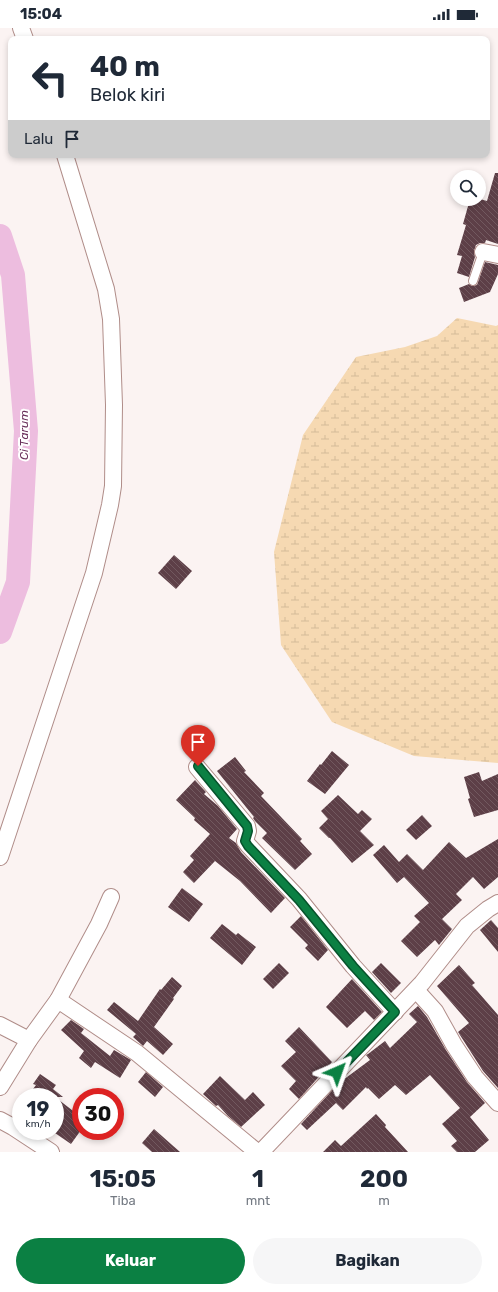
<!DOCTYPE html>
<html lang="id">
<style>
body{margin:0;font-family:Rubik,sans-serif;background:#f6f6f7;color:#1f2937;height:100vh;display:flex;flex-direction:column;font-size:15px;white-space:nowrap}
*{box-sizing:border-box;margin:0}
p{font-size:13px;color:#747a83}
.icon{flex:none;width:22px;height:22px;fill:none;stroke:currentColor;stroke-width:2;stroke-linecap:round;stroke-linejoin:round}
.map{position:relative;height:1124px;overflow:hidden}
.side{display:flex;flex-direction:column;background:#fff;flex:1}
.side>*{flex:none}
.top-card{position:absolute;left:8px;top:8px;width:482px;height:122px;border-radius:8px;box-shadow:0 2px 6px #0003;background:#fff;color:#1f2937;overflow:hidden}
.buttons{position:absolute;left:450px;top:142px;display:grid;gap:8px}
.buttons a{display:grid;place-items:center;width:36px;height:36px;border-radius:50%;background:#fff;box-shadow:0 2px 6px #0003;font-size:20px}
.speed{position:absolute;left:12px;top:1060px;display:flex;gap:8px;font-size:20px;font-weight:700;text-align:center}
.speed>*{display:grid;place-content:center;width:52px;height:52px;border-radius:50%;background:#fff;box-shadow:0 2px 6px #0003;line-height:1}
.speed small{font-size:10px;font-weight:400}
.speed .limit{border:6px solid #d22;background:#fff;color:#111}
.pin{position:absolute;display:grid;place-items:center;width:34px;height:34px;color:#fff;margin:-41px -17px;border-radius:50% 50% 50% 0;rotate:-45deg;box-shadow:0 0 4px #0007}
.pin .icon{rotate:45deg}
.me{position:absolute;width:44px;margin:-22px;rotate:43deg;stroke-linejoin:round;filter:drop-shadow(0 0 3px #0008)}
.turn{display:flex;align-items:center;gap:14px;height:84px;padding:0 16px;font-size:18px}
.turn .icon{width:52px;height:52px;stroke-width:2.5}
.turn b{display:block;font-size:28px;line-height:34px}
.then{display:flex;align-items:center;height:38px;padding:0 16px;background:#0003;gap:8px;font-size:15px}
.eta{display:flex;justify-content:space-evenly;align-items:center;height:68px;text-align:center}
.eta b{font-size:24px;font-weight:700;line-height:28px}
.cta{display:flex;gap:8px;margin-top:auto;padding:8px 16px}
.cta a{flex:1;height:46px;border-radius:24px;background:#0b8043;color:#fff;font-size:16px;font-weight:700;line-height:46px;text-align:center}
.cta a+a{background:#f6f6f7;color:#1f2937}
.status{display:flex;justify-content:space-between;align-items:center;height:28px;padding:0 20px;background:#fff;direction:ltr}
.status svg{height:11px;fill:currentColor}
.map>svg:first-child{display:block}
.wetland{fill:url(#wetland-marsh)}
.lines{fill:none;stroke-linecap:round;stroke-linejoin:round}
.river{stroke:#edbddf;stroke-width:24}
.building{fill:url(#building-back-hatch)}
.service-casing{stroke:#b08d89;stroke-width:10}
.minor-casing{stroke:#b08d89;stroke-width:18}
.service{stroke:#fff;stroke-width:8}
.minor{stroke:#fff;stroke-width:16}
.route-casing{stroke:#07532c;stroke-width:10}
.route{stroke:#0b8043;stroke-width:7}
.labels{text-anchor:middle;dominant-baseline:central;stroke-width:4;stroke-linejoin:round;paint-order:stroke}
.water-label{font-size:12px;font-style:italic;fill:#69305b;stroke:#fff}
</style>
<div class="status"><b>15:04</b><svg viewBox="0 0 49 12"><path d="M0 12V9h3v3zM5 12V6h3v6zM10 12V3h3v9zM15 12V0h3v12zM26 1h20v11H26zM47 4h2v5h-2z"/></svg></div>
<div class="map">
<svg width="498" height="1124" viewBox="0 0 498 1124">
<defs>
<pattern id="wetland-marsh" width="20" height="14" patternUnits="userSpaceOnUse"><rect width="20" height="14" fill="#f6d9b2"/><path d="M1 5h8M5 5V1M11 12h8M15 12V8" fill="none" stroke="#d4bb99"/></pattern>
<pattern id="building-back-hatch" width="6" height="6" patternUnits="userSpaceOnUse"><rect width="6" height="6" fill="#5d3f47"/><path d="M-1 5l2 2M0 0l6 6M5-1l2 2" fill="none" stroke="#72595f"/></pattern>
</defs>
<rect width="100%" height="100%" fill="#fbf3f2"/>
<path class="wetland" d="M 457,290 L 496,298 L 498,297 L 498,735 L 414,728 L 332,694 L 281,617 L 274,524 L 303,407 L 356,329 L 405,319 L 437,308 Z"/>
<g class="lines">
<path class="river" d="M 0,208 L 13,247 L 26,403 L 18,554 L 0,604"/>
</g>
<g class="building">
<path d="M 495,145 L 498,145 L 498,216 L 486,212 L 485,215 L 480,215 L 476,217 L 474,223 L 475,229 L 469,249 L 457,245 L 462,228 L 457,227 L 466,197 L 463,196 L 470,171 L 480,171 L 487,173 Z"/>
<path d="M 485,234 L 498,237 L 498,246 L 490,264 L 464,274 L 459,260 L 469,256 L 472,258 L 477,257 Z"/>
<path d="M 174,527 L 192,543 L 176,561 L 158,545 Z"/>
<path d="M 332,723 L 349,737 L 325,766 L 307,753 L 320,736 L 321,737 Z"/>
<path d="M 235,729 L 246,743 L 244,744 L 264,765 L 261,768 L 302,811 L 300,813 L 312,826 L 295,842 L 262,810 L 267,805 L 255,793 L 253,790 L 254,789 L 217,743 Z"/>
<path d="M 479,744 L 482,753 L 498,746 L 498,782 L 474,789 L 468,771 L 470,770 L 464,749 Z"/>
<path d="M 195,752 L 206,764 L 204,766 L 218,778 L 237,801 L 229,810 L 236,815 L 241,824 L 285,870 L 271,885 L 240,853 L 215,833 L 194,855 L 183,844 L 194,832 L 190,828 L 210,806 L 194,792 L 195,790 L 176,772 Z"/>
<path d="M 338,767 L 358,786 L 362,782 L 372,791 L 360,803 L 374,817 L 352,835 L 330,810 L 329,810 L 319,800 L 328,791 L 321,783 Z"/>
<path d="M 422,787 L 432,798 L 416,812 L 406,802 Z"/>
<path d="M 498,811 L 498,849 L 484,861 L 473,849 L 456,866 L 462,872 L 442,891 L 452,901 L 439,917 L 435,912 L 417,929 L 401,913 L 420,894 L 414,888 L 429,875 L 404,849 L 397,855 L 373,827 L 384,817 L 399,834 L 407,826 L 423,842 L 449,814 L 466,830 Z"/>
<path d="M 182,860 L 203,876 L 189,894 L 168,879 Z"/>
<path d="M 301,888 L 328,922 L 318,933 L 305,920 L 308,917 L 290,899 Z"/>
<path d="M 491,892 L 498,900 L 498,924 L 480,902 Z"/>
<path d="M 222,896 L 236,907 L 238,905 L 256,919 L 242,937 L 210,910 Z"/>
<path d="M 279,935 L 289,945 L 273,961 L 263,951 Z"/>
<path d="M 381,935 L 401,955 L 391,965 L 372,944 Z"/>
<path d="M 459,937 L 475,955 L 472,957 L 498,987 L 498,1060 L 483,1043 L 458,1004 L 469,995 L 437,958 Z"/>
<path d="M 172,949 L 182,958 L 173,970 L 174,971 L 154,999 L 173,1016 L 163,1027 L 147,1013 L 143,1018 L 142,1017 L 133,1009 L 136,1006 L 107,982 L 114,974 L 138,993 L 160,961 L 161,962 Z"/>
<path d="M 352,951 L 382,984 L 374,992 L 365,983 L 347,1000 L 326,979 Z"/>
<path d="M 418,978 L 427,989 L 446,1022 L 467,1054 L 485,1075 L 470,1089 L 489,1112 L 475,1124 L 457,1124 L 451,1118 L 457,1113 L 442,1096 L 460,1080 L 430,1047 L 406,1067 L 395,1057 L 379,1071 L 368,1060 L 367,1061 L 366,1059 L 343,1082 L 336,1075 L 307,1102 L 301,1096 L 339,1055 L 370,1032 L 366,1027 L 368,1026 L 385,1013 L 390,1020 L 417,994 L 409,986 Z"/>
<path d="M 71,992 L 84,1001 L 81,1005 L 110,1028 L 114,1022 L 131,1032 L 120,1050 L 95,1034 L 91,1040 L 79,1030 L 84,1023 L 61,1002 Z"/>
<path d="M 299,999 L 332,1034 L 299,1071 L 289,1061 L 296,1053 L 281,1038 L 296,1024 L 285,1013 Z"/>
<path d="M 146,1044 L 163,1059 L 155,1069 L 138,1054 Z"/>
<path d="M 40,1046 L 56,1057 L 53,1061 L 63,1069 L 27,1069 L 36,1057 L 33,1056 Z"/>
<path d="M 220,1048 L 245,1072 L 253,1064 L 265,1077 L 241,1099 L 228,1088 L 218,1077 L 216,1078 L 203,1066 Z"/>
<path d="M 55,1069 L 81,1089 L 81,1102 L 71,1116 L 55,1105 Z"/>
<path d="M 376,1086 L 386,1097 L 385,1099 L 408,1124 L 323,1124 L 335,1112 L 341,1118 Z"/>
<path d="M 154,1101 L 180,1124 L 152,1124 L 142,1115 Z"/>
</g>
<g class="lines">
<defs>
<path id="service" d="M 473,253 L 483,224"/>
<g id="minor">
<path d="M 21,0 L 25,11"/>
<path d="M 483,224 L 498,227"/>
<path d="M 197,739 L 247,798 L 248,803 L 245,813 L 248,817 L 299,871 L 353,938 L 395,984"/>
<path d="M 0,829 L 94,545 L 110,477 L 113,458 L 114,377 L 111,291 L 106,261 L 65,127"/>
<path d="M 416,962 L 435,983 L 454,1017 L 475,1049 L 498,1075"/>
<path d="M 58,972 L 137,1025 L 257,1124"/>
<path d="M 0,997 L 29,1012"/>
<path d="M 0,1059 L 29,1012 L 58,972 L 99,896 L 111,869"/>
<path d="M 0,1092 L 13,1099 L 51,1124"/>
<path d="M 261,1124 L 422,955 L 467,898 L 488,881 L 498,875"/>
</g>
</defs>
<use href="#service" class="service-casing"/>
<use href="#minor" class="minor-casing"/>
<use href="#service" class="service"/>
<use href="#minor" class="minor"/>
</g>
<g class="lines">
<defs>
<path id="route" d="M 198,738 L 247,798 L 248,803 L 245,813 L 248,818 L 299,872 L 353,938 L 395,984 L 337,1044"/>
</defs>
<use href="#route" class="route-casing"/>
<use href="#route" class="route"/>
</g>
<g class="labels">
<g class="water-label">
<text transform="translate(24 407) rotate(-90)">Ci Tarum</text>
</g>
</g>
</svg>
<div class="buttons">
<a><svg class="icon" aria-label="search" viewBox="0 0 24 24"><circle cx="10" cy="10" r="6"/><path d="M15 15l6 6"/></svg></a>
</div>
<div class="speed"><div>19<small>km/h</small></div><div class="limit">30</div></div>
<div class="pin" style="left:198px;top:738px;background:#d93025"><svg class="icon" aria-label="arrive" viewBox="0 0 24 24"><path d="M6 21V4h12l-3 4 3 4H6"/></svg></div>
<svg class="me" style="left:337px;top:1044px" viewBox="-20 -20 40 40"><path d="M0-17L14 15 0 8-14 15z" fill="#0b8043" stroke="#fff" stroke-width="4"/></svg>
<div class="top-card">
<div class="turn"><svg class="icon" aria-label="left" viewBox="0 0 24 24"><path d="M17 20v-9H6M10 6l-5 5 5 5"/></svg><div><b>40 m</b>Belok kiri</div></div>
<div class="then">Lalu<svg class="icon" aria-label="arrive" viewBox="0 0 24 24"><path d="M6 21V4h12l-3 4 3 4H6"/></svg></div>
</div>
</div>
<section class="side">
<div class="eta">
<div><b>15:05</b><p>Tiba</p></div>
<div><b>1</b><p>mnt</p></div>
<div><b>200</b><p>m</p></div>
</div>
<div class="cta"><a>Keluar</a><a>Bagikan</a></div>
</section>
